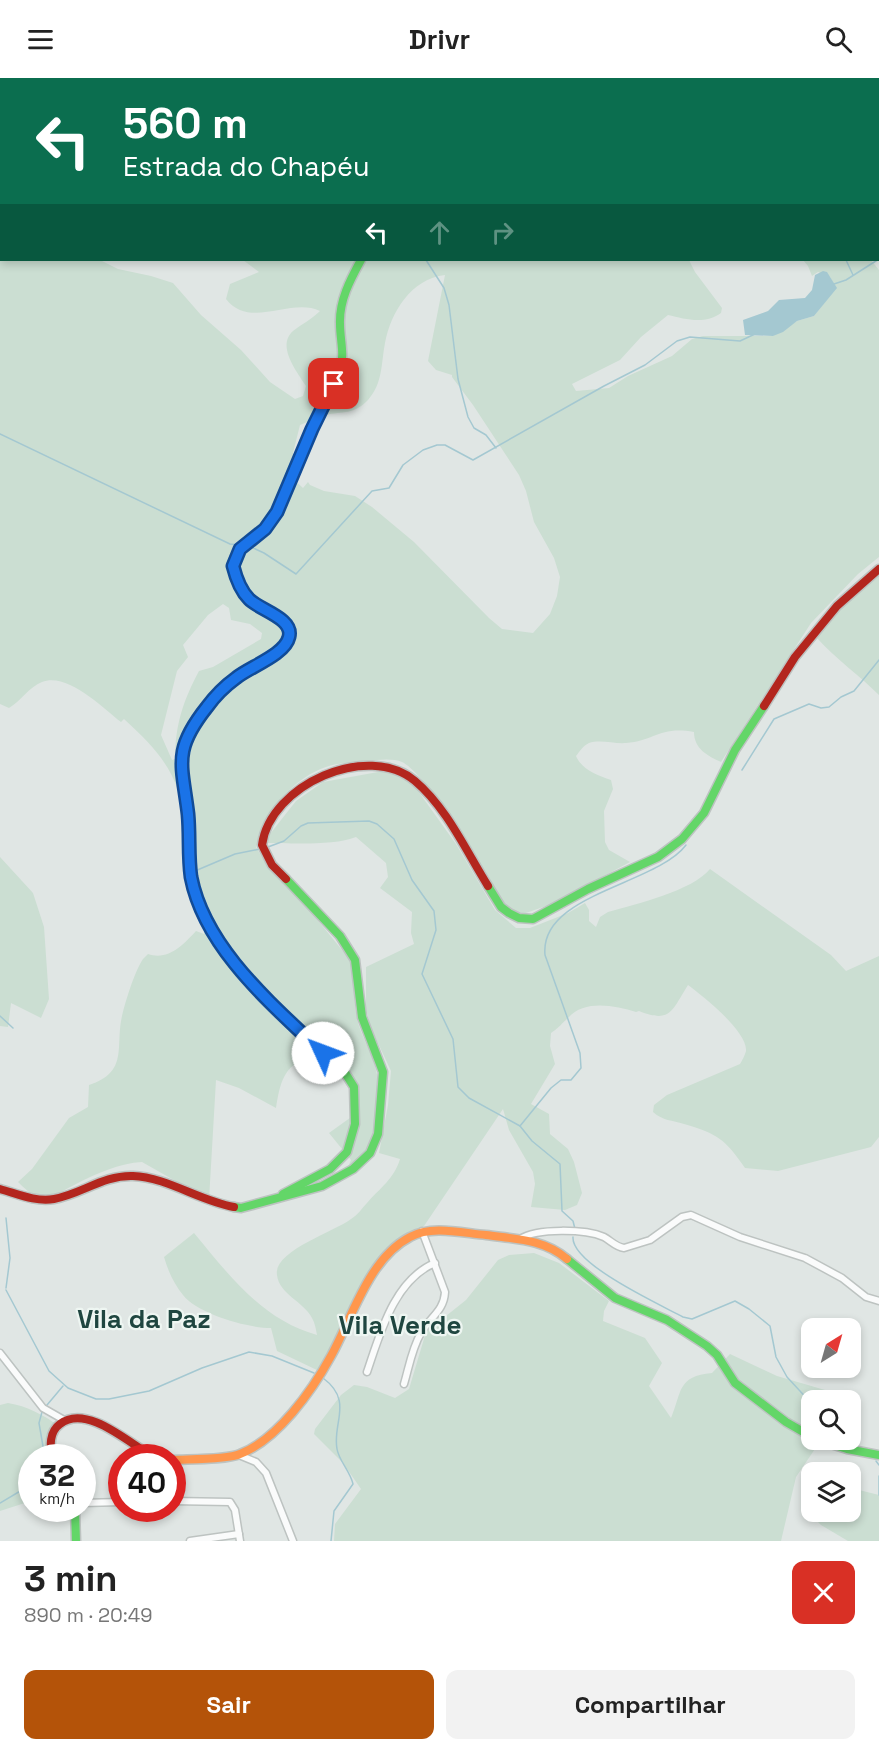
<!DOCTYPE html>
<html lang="pt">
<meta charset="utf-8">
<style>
body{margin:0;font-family:"Space Grotesk",sans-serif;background:#f2f2f2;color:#222;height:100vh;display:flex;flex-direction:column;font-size:22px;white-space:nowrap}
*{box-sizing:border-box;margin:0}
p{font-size:20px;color:#767676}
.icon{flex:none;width:33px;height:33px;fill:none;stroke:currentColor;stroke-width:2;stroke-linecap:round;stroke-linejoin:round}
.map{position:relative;height:1463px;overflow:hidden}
.side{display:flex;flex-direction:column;background:#fff;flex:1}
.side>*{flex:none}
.guide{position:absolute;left:0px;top:0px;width:879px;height:183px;box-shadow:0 3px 9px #0003;background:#0b6e4f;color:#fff;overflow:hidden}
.needle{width:39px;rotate:37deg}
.fabs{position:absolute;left:801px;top:1240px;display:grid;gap:12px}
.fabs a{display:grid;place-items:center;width:60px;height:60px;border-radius:12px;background:#fff;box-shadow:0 3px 9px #0003;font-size:30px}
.speed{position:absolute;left:18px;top:1366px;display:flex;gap:12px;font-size:30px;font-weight:700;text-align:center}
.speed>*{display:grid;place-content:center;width:78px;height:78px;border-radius:50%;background:#fff;box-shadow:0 3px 9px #0003;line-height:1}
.speed small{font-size:15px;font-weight:400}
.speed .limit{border:9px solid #d22;background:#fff;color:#111}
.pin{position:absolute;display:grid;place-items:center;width:51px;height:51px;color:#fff;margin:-26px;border-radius:12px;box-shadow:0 3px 9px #0006}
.me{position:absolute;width:66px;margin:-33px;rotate:313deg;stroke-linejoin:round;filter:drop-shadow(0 0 4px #0008)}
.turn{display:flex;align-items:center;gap:21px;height:126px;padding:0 24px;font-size:27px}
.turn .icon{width:78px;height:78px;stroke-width:2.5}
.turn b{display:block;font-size:42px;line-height:51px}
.lanes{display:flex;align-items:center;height:57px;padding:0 24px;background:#0003;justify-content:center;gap:30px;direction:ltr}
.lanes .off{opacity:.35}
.round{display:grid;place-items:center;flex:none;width:63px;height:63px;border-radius:12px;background:#f2f2f2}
.headline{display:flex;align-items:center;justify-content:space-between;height:102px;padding:0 24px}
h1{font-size:36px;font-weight:800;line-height:45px}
.cta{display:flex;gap:12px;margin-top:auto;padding:12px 24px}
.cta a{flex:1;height:69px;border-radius:12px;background:#b45309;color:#fff;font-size:24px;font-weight:800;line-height:69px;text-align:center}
.cta a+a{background:#f2f2f2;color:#222}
header{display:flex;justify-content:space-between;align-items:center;height:78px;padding:0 24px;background:#fff;font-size:27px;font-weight:800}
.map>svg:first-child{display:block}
.green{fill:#cbded2;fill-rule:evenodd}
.water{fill:#a4c8d1}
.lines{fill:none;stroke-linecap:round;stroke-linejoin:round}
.stream{stroke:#a4c8d1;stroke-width:1.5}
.street-casing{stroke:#bdc3c1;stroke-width:9}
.fast-casing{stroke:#bdc3c1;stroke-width:11}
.slow-casing{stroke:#bdc3c1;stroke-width:11}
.jam-casing{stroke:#bdc3c1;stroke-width:11}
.street{stroke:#fafbfb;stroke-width:6}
.fast{stroke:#63d668;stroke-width:8}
.slow{stroke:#ff974d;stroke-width:8}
.jam{stroke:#b3261e;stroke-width:8}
.route-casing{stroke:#114b97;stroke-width:15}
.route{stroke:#1a73e8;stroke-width:10}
.labels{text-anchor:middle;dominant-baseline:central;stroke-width:4.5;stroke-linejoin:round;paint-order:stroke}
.district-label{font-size:26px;font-weight:bold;fill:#1f4640;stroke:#eef6f2}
</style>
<header><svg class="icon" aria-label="menu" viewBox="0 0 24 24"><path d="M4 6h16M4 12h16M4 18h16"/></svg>Drivr<svg class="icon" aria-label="search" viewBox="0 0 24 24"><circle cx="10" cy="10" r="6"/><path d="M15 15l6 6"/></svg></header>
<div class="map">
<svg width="879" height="1463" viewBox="0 0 879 1463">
<rect width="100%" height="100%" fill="#e0e6e4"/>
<g class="green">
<path d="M 0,0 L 879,0 L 879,132 L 878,2 L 2,2 L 2,182 L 100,182 L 118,191 L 151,198 L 173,205 L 201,237 L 241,272 L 270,304 L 295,321 L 303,318 L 306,308 C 297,294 276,268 293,253 C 302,246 312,241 320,233 C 291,219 250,252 226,221 L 230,206 L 259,194 L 243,182 L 689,182 L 695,194 L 722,230 L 721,235 C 705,247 685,241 668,237 L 641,259 L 620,282 L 572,306 L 576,313 L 609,310 L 628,298 L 672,278 L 692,261 L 703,258 L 773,258 L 797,243 L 814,238 L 836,210 L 830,199 L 818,194 L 812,198 L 808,188 L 803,182 L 871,182 L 879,192 L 879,479 L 858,496 L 811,545 L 721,684 C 708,678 694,671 694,654 C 659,648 655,663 626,665 C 614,666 600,661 589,665 C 583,668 580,673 576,678 C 582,692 597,697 611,702 L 613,711 L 604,733 L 605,764 L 609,772 L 630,784 L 552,826 L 520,837 C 497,824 496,809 482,788 C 469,766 422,693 402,684 C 387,678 363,685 347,685 C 317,686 290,707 273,731 C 265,742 261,757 256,769 L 267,788 L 303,824 L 355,888 C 354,909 353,928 359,948 C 364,963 373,977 376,992 C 384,1023 375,1063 359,1091 L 345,1096 L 351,1082 L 329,1055 L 354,1037 L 353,1002 L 311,968 L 309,980 C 283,987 280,1006 276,1030 L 239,1010 L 216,1002 L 209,1122 L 142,1084 C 120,1085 95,1096 76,1106 C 65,1111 53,1121 41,1119 C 32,1118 24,1110 18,1104 L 32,1091 L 69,1040 L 88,1029 L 89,1007 C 129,994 115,969 122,938 C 126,922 134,895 143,881 L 148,876 C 168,883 183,867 196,853 L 204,856 C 206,831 197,829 191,808 C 186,790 188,768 186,749 C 180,697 161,675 124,641 L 121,644 C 102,629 67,594 42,604 C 29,609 21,623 9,630 L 0,626 ZM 445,197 L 428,283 L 436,292 L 452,297 L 452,299 L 473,327 L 519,397 L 526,413 L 534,444 L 554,480 L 560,499 L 557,518 L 550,536 L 533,555 L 502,551 L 489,540 L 414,464 L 372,429 L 355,418 L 324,413 L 310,407 L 308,404 L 303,410 L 288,396 L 298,384 L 293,375 L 300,347 C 308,344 317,339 326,337 C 343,333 354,337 368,322 C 383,305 381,286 385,265 C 391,234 411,201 445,197 ZM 223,526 L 229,530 L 231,542 L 250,546 L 262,555 L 261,561 L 213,589 L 199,593 C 183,623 175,647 175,681 L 172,682 L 161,657 L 177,593 L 188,579 L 183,567 L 208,537 Z"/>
<path d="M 879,498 L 879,617 C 859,597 836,581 817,560 L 836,534 Z"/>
<path d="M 378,694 L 396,694 L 413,706 L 456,766 L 495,832 L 516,850 L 530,850 L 568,835 L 585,825 L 589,832 L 589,843 L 596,849 L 600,839 L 608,834 C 636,826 692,813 710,791 L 831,877 L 846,893 L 879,878 L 879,1059 L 871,1069 L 778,1093 L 745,1090 C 725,1061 718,1056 684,1046 C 672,1042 663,1043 653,1034 L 654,1027 L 667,1017 L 740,986 C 742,983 745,977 746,973 C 748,954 703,918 688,907 C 672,932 671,946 639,933 L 636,934 C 615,928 585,921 568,940 C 559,948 561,948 551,955 L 550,968 L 555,986 L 531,1026 L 549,1036 L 550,1056 L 568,1071 L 574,1084 L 582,1115 L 577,1127 L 565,1132 L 531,1129 L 535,1106 L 533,1094 L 509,1052 L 503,1031 L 424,1148 L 399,1164 L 352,1232 L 319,1293 L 277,1273 L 271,1250 C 247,1250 198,1236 183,1217 C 174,1206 168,1193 164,1179 L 194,1155 C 229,1197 262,1242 317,1257 C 316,1252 315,1245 312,1240 C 304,1224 279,1216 277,1197 C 273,1173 334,1154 351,1141 C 358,1137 362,1130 367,1125 C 380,1110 394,1101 400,1081 L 379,1075 L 388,1027 L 391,993 L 370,948 L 366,930 L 366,889 L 414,866 L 411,855 L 412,834 L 380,810 L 388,799 L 386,785 L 356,759 C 334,768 290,765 265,765 L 266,761 L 296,723 L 323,704 Z"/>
<path d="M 0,779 L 33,815 L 44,849 L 49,921 L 41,940 L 11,925 L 8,949 L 0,948 Z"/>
<path d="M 534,1175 L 559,1185 L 609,1223 L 604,1233 L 603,1243 L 645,1260 L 662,1285 L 649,1308 L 671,1340 C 682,1314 677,1298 712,1295 L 730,1276 L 777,1298 L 849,1319 L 846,1323 L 812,1323 L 812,1362 L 821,1362 L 796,1399 L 781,1463 L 334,1463 L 335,1446 L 361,1411 L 343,1385 L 314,1356 L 315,1351 L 341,1317 L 354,1307 L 367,1309 L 395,1320 L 409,1311 L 426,1254 L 466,1222 L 498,1182 L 509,1177 Z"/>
<path d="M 8,1325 C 27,1328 44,1337 60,1349 L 53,1361 L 53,1380 L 32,1380 L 31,1423 L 0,1433 L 0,1327 Z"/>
<path d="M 851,1410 L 879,1417 L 879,1463 L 848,1463 L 821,1447 L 815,1441 L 812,1434 L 850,1434 Z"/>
</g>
<path class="water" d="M 823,193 L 827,194 L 837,210 L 814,238 L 797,243 L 783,254 L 773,258 L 745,257 L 743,242 L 768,233 L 779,222 L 805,220 L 812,212 L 815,197 Z"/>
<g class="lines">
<g class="stream">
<path d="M 750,0 L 751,2"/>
<path d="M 426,182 L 444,210 L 449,227 L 458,301 L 468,339 L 474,350 L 486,357 L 496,370"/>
<path d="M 846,182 L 853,197"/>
<path d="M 834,206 L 846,202 L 879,181"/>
<path d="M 0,356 L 230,466 L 241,467"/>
<path d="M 249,468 L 264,475 L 296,496 L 372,413 L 389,410 L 403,387 L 423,372 L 437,367 L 445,367 L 473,382 L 604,308 L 645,287 L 677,263 L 690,259 L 740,263 L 755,256"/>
<path d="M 742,692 L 774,641 L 809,626 L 821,630 L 829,629 L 841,619 L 854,613 L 879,582"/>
<path d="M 268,769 L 284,763 L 301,748 L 308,745 L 369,743 L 377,746 L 394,761 L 412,802 L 434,833 L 436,852 L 422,896 L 453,961 L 458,1009 L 469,1020 L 520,1048 L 532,1063 L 560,1086 L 562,1133 L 573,1143 L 575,1151"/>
<path d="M 195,793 L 235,776 L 260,771"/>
<path d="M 0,938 L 13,950"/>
<path d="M 520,1048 L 551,1010 L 561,1002 L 571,1002 L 581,990 L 580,975 L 545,877 C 539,816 656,807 686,767"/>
<path d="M 6,1140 L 10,1180 L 6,1210"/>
<path d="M 573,1159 C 571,1186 661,1227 683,1239 L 692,1241 L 735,1223 L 749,1231 L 770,1248 L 776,1279 L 787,1299 L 812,1326"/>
<path d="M 6,1212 L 49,1293 L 68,1310 L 96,1321 L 109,1321 L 149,1313 L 202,1290 L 249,1274 L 272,1278 L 314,1295"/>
<path d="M 323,1300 C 354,1323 332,1345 337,1371 C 339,1383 350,1393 353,1406 L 334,1433 L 331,1463"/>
<path d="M 47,1327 L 63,1308"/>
<path d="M 42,1334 L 39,1345 L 45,1380"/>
<path d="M 847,1362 L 857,1368"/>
<path d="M 876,1383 L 879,1387"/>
<path d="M 879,1398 L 879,1417"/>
<path d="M 0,1425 L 32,1406"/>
</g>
<defs>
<g id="street">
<path d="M 520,1161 C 537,1150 585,1151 604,1159 C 611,1163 616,1169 624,1170 L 650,1162 L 682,1139 L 691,1137 L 740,1159 L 805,1180 L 842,1200 L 866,1219 L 879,1223"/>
<path d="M 0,1275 L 43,1330 L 64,1342"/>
<path d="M 367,1294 C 380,1256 394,1202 435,1185"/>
<path d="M 404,1306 C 409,1289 412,1270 421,1255 C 430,1239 444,1233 445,1214 L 422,1153"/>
<path d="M 239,1377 L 256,1384 L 266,1395 L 293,1463"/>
<path d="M 172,1423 L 230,1424 L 235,1432 L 240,1463"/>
<path d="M 82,1425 L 122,1424"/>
<path d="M 190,1463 L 239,1456"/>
</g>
<g id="fast">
<path d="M 253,590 L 283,569 L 289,556 C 280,527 235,527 233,489 C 232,470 253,463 264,452 C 271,445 276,437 279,429 C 290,406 298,381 309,357 C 319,336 334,315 340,292 C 345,276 340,262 340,246 C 339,223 350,202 361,182"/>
<path d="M 488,808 L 501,829 L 509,835 L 519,840 L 533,841 L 588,811 L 658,779 L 682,761 L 704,735 L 735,672 L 764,628"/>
<path d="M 203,834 L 214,856 L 252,906 L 297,952 L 342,990 L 354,1009 L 355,1046 L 347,1074 L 330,1091 L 283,1116"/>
<path d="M 234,1129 L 241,1130 L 322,1108 L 353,1091 L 370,1075 L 378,1056 L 383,994 L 362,939 L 355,882 L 340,858 L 286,801"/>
<path d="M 567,1181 L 615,1220 L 667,1242 L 707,1268 L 717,1277 L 735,1305 L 786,1344 L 812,1359"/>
<path d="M 818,1362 L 847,1371 L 879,1377"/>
<path d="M 75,1431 L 76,1463"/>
</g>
<g id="slow">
<path d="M 420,2 L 421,0"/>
<path d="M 172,1382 C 188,1381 226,1382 240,1376 C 277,1362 312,1313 331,1278 C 352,1240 369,1180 410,1159 C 432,1147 462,1155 486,1157 C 515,1161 544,1161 567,1181"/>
</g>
<g id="jam">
<path d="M 764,628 L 795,579 L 837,528 L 879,491"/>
<path d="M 286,801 L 272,787 L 262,767 C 270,707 368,663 415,703 C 447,730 466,773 488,808"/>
<path d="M 203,834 C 189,806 190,775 189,744 C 188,727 182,711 181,695 C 179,651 217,609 253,590"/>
<path d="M 0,1111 C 18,1116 35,1124 54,1121 C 82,1116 103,1097 133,1098 C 166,1099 200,1123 234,1129"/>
<path d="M 52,1380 C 50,1368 49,1354 60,1346 C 87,1325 131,1367 155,1380"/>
</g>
</defs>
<use href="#street" class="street-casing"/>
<use href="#fast" class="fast-casing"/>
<use href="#slow" class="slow-casing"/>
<use href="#jam" class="jam-casing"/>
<use href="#street" class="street"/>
<use href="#fast" class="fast"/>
<use href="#slow" class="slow"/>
<use href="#jam" class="jam"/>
</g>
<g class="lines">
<defs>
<path id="route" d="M 323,975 C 273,927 205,871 191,799 C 188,778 190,757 188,736 C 182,686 172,673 207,629 C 215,618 225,608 236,600 C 249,589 285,577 289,559 C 294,540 259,532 249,521 C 240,512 236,500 233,488 L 240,471 L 265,451 L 277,434 L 312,351 L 334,306"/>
</defs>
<use href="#route" class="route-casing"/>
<use href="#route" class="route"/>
</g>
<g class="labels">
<g class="district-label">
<text x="144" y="1241">Vila da Paz</text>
<text x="400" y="1247">Vila Verde</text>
</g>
</g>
</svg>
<div class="fabs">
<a><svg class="needle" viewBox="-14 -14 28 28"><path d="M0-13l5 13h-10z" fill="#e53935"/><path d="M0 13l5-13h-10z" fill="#767676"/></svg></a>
<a><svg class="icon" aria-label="search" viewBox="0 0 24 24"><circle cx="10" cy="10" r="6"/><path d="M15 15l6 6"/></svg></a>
<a><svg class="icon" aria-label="layers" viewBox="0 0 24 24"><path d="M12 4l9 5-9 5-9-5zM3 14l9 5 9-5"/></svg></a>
</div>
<div class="speed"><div>32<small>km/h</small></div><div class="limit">40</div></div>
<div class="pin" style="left:334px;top:306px;background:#d93025"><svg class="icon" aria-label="arrive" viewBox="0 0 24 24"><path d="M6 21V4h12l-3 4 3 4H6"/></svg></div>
<svg class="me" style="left:323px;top:975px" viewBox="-20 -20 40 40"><circle r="19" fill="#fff"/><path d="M0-13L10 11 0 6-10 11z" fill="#1a73e8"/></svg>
<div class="guide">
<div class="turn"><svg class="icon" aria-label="left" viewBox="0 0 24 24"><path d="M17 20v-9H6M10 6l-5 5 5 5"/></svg><div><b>560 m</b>Estrada do Chapéu</div></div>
<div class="lanes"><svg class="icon" aria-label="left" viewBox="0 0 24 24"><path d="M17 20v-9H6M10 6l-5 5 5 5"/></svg><svg class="icon off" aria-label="ahead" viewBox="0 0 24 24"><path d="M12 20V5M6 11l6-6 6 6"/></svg><svg class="icon off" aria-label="right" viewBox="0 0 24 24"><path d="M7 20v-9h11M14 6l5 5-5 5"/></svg></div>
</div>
</div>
<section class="side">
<div class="headline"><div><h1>3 min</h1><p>890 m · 20:49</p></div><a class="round" style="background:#d93025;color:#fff"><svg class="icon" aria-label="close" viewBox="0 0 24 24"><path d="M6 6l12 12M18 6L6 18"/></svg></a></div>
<div class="cta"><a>Sair</a><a>Compartilhar</a></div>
</section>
